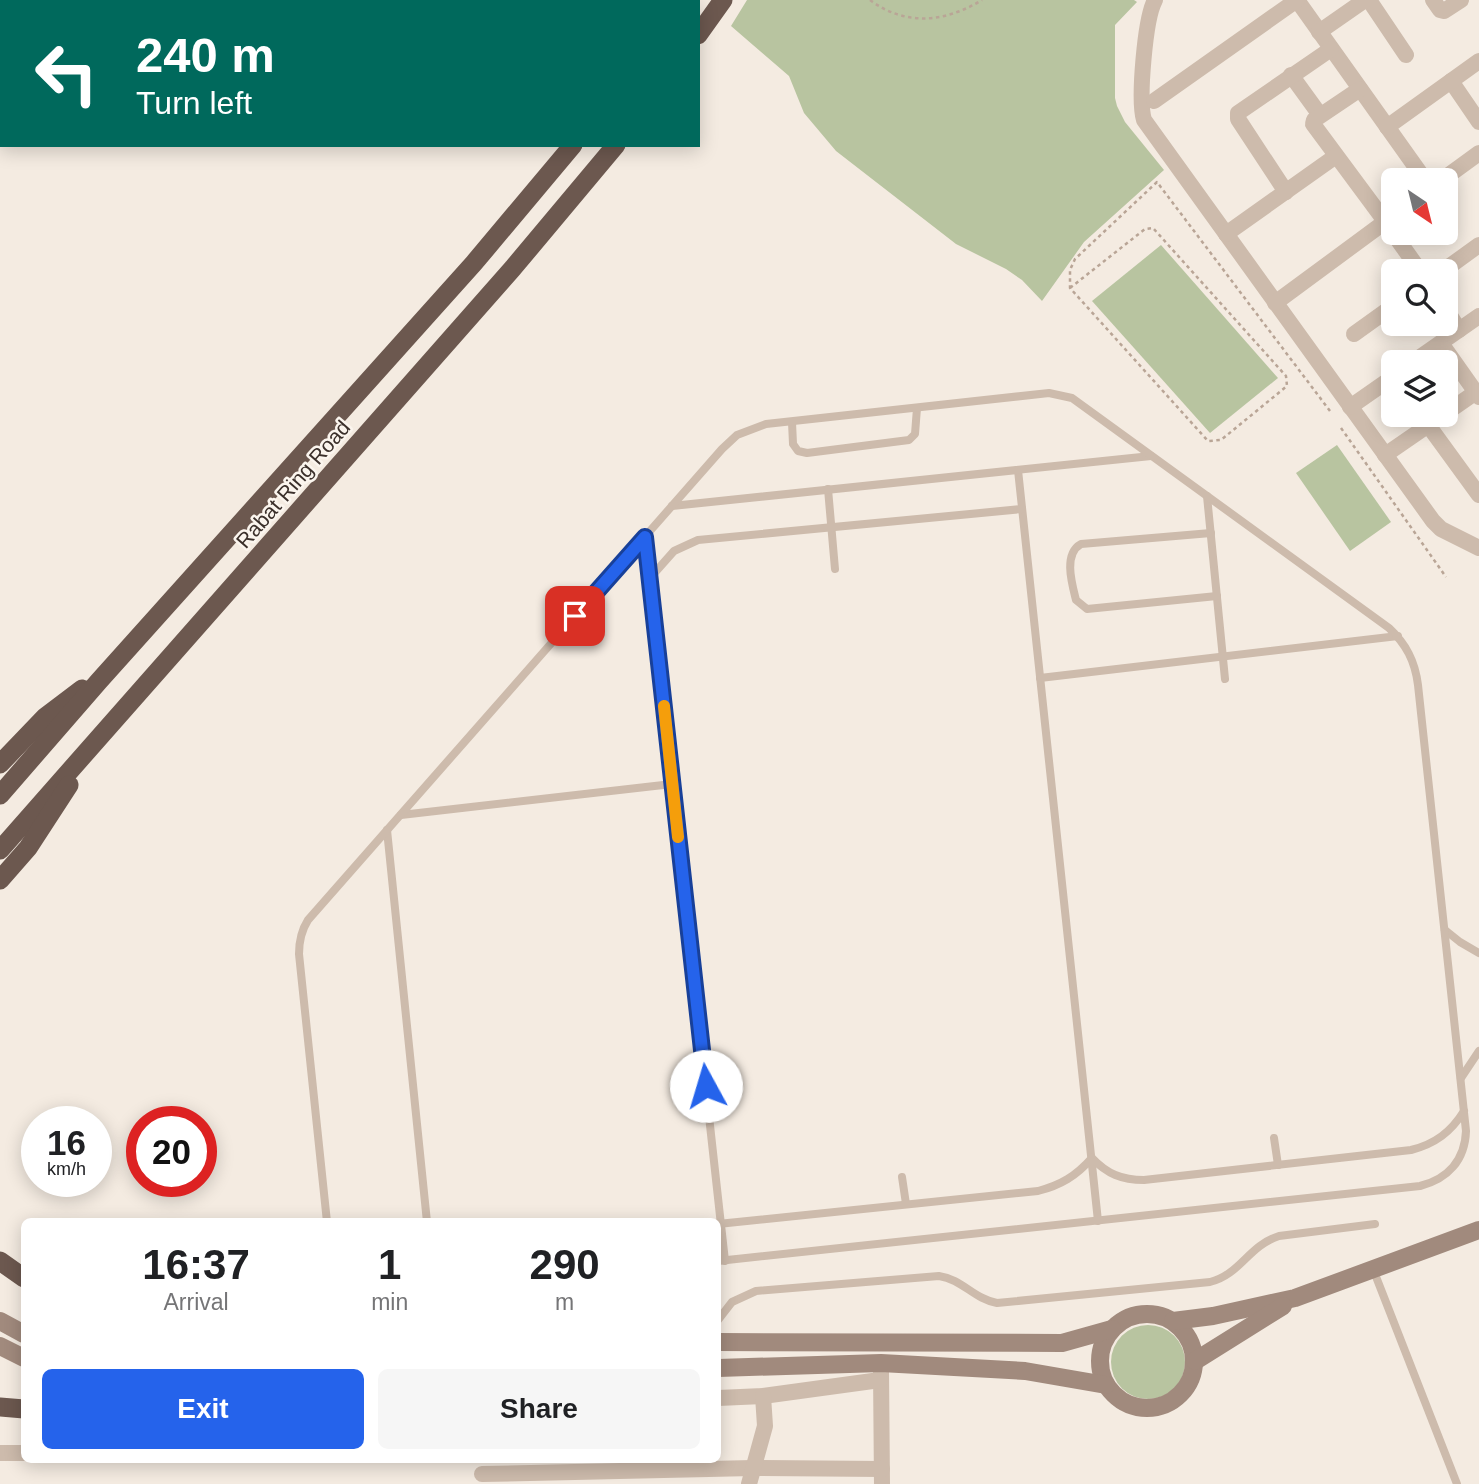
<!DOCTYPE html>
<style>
body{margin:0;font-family:Helvetica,sans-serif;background:#f6f6f6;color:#202124;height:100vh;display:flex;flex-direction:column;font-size:26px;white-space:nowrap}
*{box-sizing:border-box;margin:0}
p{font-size:23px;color:#757577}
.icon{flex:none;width:38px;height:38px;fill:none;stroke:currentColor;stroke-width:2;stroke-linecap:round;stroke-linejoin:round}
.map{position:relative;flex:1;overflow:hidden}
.sheet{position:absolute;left:21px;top:1218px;width:700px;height:245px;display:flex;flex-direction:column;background:#fff;border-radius:10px;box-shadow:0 4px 18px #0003}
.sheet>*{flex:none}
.guide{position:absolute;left:0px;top:0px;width:700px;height:147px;box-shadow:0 4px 18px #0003;background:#00695c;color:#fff;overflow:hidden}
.needle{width:46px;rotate:145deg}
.tools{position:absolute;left:1381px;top:168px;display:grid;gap:14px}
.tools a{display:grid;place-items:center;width:77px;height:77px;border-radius:10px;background:#fff;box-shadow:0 4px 18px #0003;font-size:35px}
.speed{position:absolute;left:21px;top:1106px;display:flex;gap:14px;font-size:35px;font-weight:700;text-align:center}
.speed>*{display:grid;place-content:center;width:91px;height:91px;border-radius:50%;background:#fff;box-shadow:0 4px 18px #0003;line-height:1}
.speed small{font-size:18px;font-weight:400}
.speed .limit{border:10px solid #d22;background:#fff;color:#111}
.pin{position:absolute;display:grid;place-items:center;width:60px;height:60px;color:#fff;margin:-30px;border-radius:14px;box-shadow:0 4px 10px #0006}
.me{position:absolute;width:77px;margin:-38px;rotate:354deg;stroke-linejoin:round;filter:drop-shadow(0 0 5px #0008)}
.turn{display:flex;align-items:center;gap:24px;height:147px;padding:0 21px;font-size:32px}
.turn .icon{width:91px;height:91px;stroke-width:2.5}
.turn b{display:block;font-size:49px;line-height:60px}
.eta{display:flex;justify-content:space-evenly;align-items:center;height:119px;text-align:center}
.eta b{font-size:42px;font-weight:800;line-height:49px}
.button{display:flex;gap:14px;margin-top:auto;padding:14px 21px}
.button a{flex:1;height:80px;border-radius:10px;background:#2563eb;color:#fff;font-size:28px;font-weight:800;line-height:80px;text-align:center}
.button a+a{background:#f6f6f6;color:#202124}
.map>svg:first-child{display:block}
.green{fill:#b8c4a0}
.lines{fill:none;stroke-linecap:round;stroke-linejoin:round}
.path{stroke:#b9a596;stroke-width:2.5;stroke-dasharray:3.5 3.5;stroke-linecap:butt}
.service{stroke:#cdbbac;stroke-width:8}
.minor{stroke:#cdbbac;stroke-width:16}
.secondary{stroke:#a18a7d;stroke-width:18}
.trunk{stroke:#6c584f;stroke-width:19}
.shaded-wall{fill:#8c4a34}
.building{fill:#c8694b;stroke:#8c4a34;stroke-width:2}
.route-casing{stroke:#184099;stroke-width:18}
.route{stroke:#2563eb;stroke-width:12}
.slow{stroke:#f59e0b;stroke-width:12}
.labels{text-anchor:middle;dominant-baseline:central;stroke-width:5;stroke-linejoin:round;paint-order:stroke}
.street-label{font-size:21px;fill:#3b302b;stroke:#fbf5ee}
</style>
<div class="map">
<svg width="1479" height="1484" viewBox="0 0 1479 1484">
<rect width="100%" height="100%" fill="#f4ebe1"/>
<g class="green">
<path d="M 747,0 L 1134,0 L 1137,2 L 1115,25 L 1115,98 L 1117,106 L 1125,122 L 1164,170 L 1084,242 L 1042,301 L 1022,280 L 1006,269 L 956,244 L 836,151 L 804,113 L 789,76 L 731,26 Z"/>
<path d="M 1161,245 L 1278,378 L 1210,433 L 1092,301 Z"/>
<path d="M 1337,445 L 1391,522 L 1350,551 L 1296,473 Z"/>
<circle cx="1148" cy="1362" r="37"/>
</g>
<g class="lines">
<g class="path">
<path d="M 870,0 C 906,27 946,22 982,0"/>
<path d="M 440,2 L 441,0"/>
<path d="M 0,82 L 2,82"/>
<path d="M 1070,288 L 1145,229 L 1153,228 L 1286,376 L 1287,386 L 1221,440 L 1208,441 L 1070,288 L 1070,270 L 1075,259 L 1157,182 L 1330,411"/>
<path d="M 1341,428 L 1446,577"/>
</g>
<g class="service">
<path d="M 792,422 L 793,444 L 798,451 L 807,453 L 909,440 L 915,434 L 917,408"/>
<path d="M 1018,470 L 1098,1221"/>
<path d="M 828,489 L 835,569"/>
<path d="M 1207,496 L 1225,679"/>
<path d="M 672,506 L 1151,456"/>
<path d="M 1211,533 L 1081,544 C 1063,554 1072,584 1076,600 L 1087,609 L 1217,596"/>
<path d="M 645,537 L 725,1261"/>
<path d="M 650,578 L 674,551 L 698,540 L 1022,509"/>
<path d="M 1040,678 L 1398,636"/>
<path d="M 401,815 L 672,784"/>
<path d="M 387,830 L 427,1222"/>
<path d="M 1445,930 L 1460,942 L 1479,953"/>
<path d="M 1461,1078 L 1479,1051"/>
<path d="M 1274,1138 L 1278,1165"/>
<path d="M 902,1177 L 906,1204"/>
<path d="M 327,1222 L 299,954 C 299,941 301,931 308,920 L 722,449 L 737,435 L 766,424 L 1049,393 L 1072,398 L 1389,628 C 1406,644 1415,661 1418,685 L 1466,1131 C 1465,1160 1448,1179 1420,1186 L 718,1261"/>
<path d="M 718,1224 L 1038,1191 C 1061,1185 1076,1176 1092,1158 C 1107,1174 1122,1180 1144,1180 L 1411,1150 C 1435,1144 1451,1132 1464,1111"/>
<path d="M 1373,1269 L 1457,1484"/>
<path d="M 718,1320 L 732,1302 L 756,1291 L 939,1276 C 962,1279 974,1299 997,1303 L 1210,1282 C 1241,1274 1248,1246 1279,1236 L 1375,1224"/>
</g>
<g class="minor">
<path d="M 1155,0 C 1145,18 1138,100 1144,120 L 1433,521 L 1441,529 L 1479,548"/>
<path d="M 1297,0 L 1425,180"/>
<path d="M 1369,0 L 1406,55"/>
<path d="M 1433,0 L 1440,10 L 1444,11 L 1461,0"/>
<path d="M 1319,32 L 1365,0"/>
<path d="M 1291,75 L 1320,115"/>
<path d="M 1451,81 L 1479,122"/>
<path d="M 1360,89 L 1314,120 L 1313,124 L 1393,232"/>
<path d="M 1154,101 L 1297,0"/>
<path d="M 1387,127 L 1479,61"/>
<path d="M 1442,180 L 1479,153"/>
<path d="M 1286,192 L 1238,119 L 1238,113 L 1331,49"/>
<path d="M 1393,233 L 1420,271"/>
<path d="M 1226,234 L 1336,156"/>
<path d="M 1443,271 L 1479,245"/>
<path d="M 1275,303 L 1393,216"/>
<path d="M 1446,309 L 1459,330"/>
<path d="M 1354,334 L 1393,306"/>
<path d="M 1441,343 L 1479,397"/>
<path d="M 1413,362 L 1479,316"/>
<path d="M 1350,407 L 1393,377"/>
<path d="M 1446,413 L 1476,392"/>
<path d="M 1428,425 L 1479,495"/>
<path d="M 1385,455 L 1443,415"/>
<path d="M 881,1371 L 882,1484"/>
<path d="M 718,1398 L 763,1396 L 880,1380"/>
<path d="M 0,1453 L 24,1453"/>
<path d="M 482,1474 L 753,1468 L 882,1469"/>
<path d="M 749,1484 L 765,1426 L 763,1396"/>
</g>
<g class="secondary">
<circle cx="1147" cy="1361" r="47"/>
<path d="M 0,1321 L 24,1334"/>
<path d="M 1173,1321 L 1213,1316 L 1295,1298 L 1479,1230"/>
<path d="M 718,1342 L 1062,1343 L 1112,1329"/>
<path d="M 0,1346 L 24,1358"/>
<path d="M 1195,1361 L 1283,1306"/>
<path d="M 718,1368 L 881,1363 L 1025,1371 L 1106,1385"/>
</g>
<g class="trunk">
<path d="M 680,2 L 681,0"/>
<path d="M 698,35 L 723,0"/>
<path d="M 0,764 L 45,717 L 82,689"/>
<path d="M 0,795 L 99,681 L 474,263 L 573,145"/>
<path d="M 0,850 L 513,268 L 616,145"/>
<path d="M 0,880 L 28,848 L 69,785"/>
<path d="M 0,1261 L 24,1278"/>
<path d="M 0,1407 L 24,1409"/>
</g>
</g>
<path class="shaded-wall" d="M 91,0 L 101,0 L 100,2 L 71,2 Z"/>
<path class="building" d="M 47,0 L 91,0 L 71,2 L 47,2 Z"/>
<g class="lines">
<defs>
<path id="route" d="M 575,616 L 645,537 L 706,1086"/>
</defs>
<use href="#route" class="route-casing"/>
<use href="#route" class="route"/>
<path class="slow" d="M 664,706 L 678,837"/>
</g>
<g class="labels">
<g class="street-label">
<text transform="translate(293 484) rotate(-49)">Rabat Ring Road</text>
</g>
</g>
</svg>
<div class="tools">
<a><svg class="needle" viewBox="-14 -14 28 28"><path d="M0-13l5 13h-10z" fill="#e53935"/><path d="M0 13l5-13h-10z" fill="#757577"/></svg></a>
<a><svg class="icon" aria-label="search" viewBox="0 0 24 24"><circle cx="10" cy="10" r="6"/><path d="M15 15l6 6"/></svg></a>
<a><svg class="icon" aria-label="layers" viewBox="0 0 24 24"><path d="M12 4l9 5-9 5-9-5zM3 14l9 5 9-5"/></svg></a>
</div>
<div class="speed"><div>16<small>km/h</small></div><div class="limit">20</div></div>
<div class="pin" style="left:575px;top:616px;background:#d93025"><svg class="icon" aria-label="arrive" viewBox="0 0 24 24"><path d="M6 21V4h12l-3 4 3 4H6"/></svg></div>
<svg class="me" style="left:706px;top:1086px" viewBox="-20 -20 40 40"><circle r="19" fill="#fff"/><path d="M0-13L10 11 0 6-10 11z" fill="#2563eb"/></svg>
<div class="guide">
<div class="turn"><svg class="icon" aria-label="left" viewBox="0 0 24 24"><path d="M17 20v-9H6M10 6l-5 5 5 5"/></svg><div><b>240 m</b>Turn left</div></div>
</div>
<section class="sheet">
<div class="eta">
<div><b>16:37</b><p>Arrival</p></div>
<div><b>1</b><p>min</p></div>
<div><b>290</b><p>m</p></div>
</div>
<div class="button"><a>Exit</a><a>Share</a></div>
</section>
</div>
